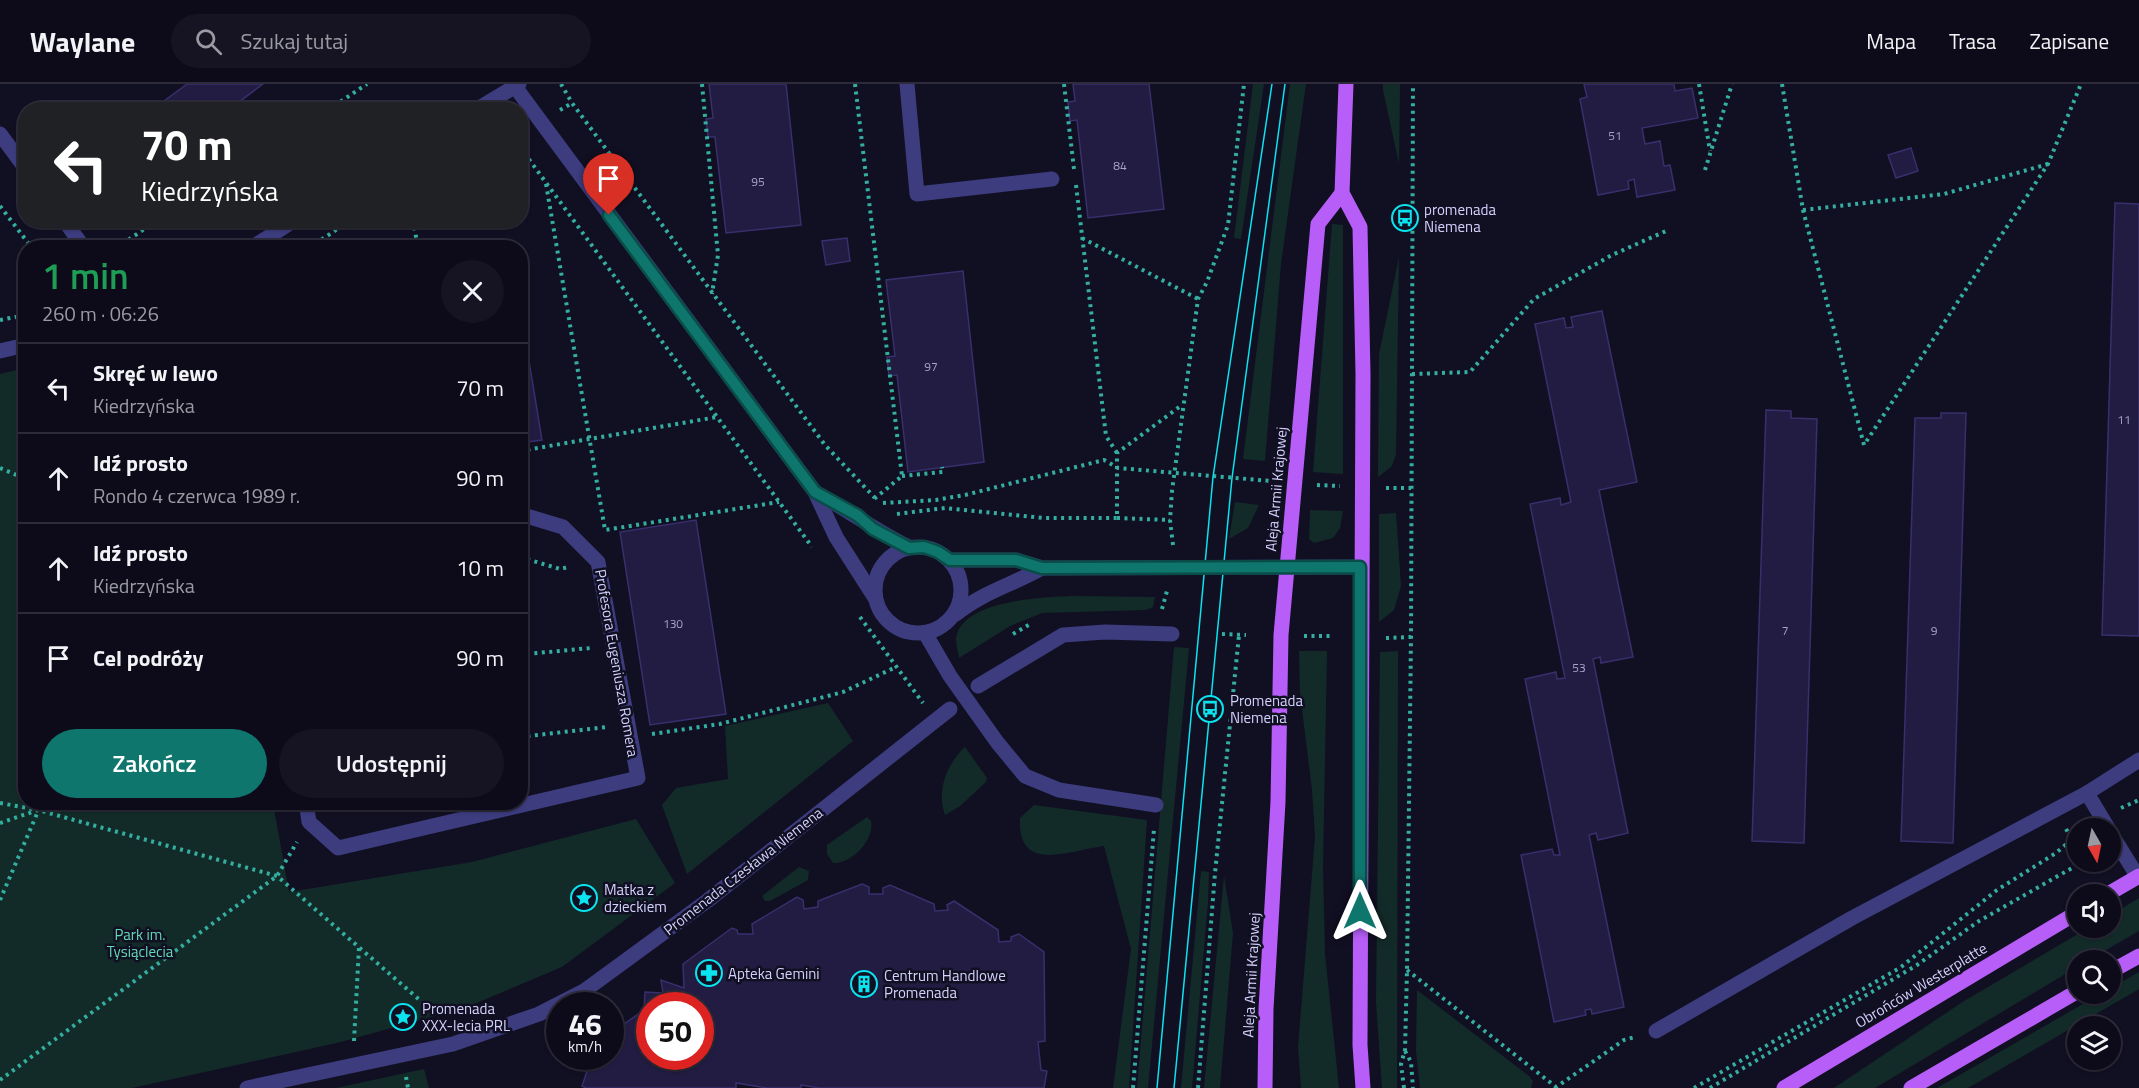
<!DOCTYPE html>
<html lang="pl">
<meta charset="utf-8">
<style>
body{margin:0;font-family:"Titillium Web",sans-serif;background:#161423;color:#f1f3f6;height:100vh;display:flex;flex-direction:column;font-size:22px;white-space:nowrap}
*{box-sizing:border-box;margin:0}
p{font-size:20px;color:#9a9ba2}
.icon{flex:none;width:33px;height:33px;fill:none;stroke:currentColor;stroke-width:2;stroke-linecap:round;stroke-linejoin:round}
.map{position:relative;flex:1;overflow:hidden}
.side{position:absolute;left:18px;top:156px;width:510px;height:570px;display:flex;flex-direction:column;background:#0d0b1a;border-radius:24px;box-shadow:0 2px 4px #0004,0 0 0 2px #2d2b39}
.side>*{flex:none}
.hud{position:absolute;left:18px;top:18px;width:510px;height:126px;border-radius:24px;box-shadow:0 2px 4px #0004,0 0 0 2px #2d2b39;background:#202124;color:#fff;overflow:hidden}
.needle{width:39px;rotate:171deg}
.buttons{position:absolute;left:2067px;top:734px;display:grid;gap:12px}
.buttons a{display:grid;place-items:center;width:54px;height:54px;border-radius:50%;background:#0d0b1a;box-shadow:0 2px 4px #0004,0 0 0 2px #2d2b39;font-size:30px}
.speed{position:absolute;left:546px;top:908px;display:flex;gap:12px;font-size:30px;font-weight:700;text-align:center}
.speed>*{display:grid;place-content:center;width:78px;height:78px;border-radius:50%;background:#0d0b1a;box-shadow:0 2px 4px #0004,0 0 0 2px #2d2b39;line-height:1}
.speed small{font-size:15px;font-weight:400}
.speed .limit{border:9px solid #d22;background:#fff;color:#111}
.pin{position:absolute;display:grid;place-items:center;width:51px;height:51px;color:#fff;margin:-62px -26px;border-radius:50% 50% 50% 0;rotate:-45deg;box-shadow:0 0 6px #0007}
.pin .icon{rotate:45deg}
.me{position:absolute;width:66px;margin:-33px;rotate:0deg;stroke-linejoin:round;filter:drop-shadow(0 0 4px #0008)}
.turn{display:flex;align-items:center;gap:21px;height:126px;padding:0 24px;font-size:27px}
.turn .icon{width:78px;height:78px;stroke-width:2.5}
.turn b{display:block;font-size:42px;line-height:51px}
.round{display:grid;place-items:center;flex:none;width:63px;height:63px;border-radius:32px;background:#161423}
.head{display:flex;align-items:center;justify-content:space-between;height:102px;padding:0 24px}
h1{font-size:36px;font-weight:600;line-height:45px;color:#1e9e55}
.button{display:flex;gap:12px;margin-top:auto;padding:12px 24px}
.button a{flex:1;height:69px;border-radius:36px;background:#0f766e;color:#fff;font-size:24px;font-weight:600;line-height:69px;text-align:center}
.button a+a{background:#161423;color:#f1f3f6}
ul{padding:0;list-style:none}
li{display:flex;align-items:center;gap:18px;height:90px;padding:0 24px;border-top:2px solid #2d2b39}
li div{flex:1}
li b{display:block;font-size:22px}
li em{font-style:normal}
header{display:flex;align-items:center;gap:36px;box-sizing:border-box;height:84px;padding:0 30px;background:#0d0b1a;border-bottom:2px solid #2d2b39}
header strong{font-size:28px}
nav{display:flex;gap:33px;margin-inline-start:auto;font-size:21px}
.search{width:420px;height:54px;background:#161423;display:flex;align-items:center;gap:15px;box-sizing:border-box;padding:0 21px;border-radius:33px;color:#9a9ba2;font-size:22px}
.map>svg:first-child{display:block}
.green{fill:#122b29}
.building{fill:#221c42;stroke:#382f6d;stroke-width:1.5;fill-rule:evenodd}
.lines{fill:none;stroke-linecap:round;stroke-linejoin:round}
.path{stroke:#34aea1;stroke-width:4;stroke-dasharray:3 4.5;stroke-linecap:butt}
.minor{stroke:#3c3c7f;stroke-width:15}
.major{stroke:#b75ef8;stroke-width:15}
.tram{stroke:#0be3ef;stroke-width:1.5}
.route-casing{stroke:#0a4d48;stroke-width:15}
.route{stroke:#0f766e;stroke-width:10}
.labels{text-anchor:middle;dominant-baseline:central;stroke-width:5;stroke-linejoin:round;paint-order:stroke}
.number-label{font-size:12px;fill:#a8a4ce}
.poi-label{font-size:15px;fill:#d4d1fd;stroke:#110f22;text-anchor:start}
.street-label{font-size:15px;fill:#d4d1fd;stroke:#110f22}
.park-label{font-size:15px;fill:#61d9b6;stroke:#110f22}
</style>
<header>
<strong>Waylane</strong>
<div class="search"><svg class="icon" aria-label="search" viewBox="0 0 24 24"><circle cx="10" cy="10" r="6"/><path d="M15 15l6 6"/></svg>Szukaj tutaj</div>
<nav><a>Mapa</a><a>Trasa</a><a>Zapisane</a></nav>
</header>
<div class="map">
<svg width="2139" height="1004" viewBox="0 0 2139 1004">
<rect width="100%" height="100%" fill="#110f22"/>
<g class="green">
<path d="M 1253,0 L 1264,0 L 1241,155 L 1234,154 Z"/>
<path d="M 1290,0 L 1306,0 L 1281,180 L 1265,377 L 1243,375 Z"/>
<path d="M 1383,0 L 1400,0 L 1399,80 L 1383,6 Z"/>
<path d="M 1332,140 L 1343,141 L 1343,390 L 1313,388 Z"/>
<path d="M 1399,173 L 1396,370 L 1392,382 L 1378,393 L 1379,270 Z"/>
<path d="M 25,284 L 26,718 L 273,719 L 289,808 L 472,778 L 636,735 L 675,799 L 562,883 L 467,923 L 341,958 L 132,1004 L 0,1004 L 0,290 Z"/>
<path d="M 1235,418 L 1259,421 L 1248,444 L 1229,455 Z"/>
<path d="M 1310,426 L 1343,427 L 1340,444 L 1333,454 L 1314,459 L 1309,455 Z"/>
<path d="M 1396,429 L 1401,502 L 1394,526 L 1379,538 L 1379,430 Z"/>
<path d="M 1072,512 L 1155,513 L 1153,523 L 1146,526 L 1042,529 L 1010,542 L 959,574 C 958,568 956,561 956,555 C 960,516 1044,513 1072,512 Z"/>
<path d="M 1174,563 L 1189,564 L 1148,1004 L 1137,1004 Z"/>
<path d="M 1299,567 L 1327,567 L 1323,783 L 1325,870 L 1339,1004 L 1301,1004 L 1298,963 L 1315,753 L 1312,706 L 1300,609 Z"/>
<path d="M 1398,567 L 1397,1004 L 1382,1004 L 1376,918 L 1380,568 Z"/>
<path d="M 828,619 L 853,657 L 687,790 L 662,721 L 676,704 L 728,695 L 725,642 Z"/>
<path d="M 965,663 L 987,694 L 986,698 L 960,722 L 945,731 C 936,706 947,680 965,663 Z"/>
<path d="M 1034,721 L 1147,736 L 1129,1004 L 1113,1004 L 1131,865 L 1104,762 C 1070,766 1017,791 1020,734 Z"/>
<path d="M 867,733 L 871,737 C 875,755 852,780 833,779 L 827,770 L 827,761 Z"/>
<path d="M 799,783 L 809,787 L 808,796 L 770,817 L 765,817 L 762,812 Z"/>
<path d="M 1201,787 L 1209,788 L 1208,818 L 1192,1004 L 1181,1004 Z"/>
<path d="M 1224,792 L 1233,849 L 1220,1004 L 1204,1004 Z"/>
<path d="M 2139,814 L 2139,847 L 2089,876 L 2078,876 L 2077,883 L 1875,1004 L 1834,1004 L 1964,917 L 2090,843 L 2110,843 L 2111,831 Z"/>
<path d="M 2139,888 L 2139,905 L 1968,1004 L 1937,1004 L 2102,909 L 2110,909 L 2111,904 Z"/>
<path d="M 1417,906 L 1529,992 L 1533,997 L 1531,1004 L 1420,1004 L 1416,967 Z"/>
<path d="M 424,985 L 429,1004 L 336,1004 Z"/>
</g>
<g class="building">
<path d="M 187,0 L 263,0 L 228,26 L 152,26 Z"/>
<path d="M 709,0 L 786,0 L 801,141 L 726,149 L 715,53 L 708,53 L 706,35 L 713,34 Z"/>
<path d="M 1073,0 L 1149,0 L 1164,125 L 1088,134 L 1077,36 L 1070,37 L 1068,18 L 1075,17 Z"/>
<path d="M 1584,0 L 1674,0 L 1675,7 L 1692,4 L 1698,34 L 1642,44 L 1645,60 L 1660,57 L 1664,82 L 1670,81 L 1675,106 L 1637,113 L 1634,95 L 1628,97 L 1629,105 L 1598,111 L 1580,15 L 1587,13 Z"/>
<path d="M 1911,64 L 1918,87 L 1896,94 L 1888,71 Z"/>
<path d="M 2115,119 L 2139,120 L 2139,552 L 2102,551 Z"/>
<path d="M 847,154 L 850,177 L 826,181 L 822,157 Z"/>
<path d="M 963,187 L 984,378 L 908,388 L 897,291 L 889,292 L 887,273 L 895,272 L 886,196 Z"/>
<path d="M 520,222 L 542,356 L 520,359 Z"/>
<path d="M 1602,227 L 1637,398 L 1599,406 L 1633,573 L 1601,579 L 1600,573 L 1593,575 L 1628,749 L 1598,756 L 1596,749 L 1589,751 L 1624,923 L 1592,930 L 1591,925 L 1585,926 L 1586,931 L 1554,938 L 1521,771 L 1552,765 L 1554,771 L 1560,771 L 1525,595 L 1556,588 L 1557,595 L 1565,594 L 1530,420 L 1560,414 L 1561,421 L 1571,418 L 1535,240 L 1564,234 L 1566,244 L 1573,243 L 1571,233 Z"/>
<path d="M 1766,326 L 1791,327 L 1791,334 L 1817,335 L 1804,759 L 1752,757 Z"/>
<path d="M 1941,329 L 1966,329 L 1953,759 L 1901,757 L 1915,334 L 1941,334 Z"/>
<path d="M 696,436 L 726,630 L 650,641 L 620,448 Z"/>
<path d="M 862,800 L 869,803 L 869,810 L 883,810 L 883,804 L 890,801 L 934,820 L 935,827 L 948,826 L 947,821 L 954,817 L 998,846 L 999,858 L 1011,857 L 1011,853 L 1019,850 L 1044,868 L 1045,957 L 1038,958 L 1041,986 L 1047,987 L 1044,1004 L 819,1004 L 801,1001 L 801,1004 L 767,1004 L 736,999 L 736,1004 L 586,1004 L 582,1002 L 592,972 L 610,972 L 611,941 L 624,940 L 644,926 L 645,908 L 663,909 L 661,896 L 684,904 L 683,880 L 732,844 L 737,846 L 738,850 L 753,850 L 752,840 L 797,813 L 803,816 L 804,825 L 818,823 L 818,817 ZM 650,921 L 700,921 L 700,972 L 650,972 Z"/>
</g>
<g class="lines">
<g class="path">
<path d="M 561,0 L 572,19 L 825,361 L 875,414"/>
<path d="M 702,0 L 718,171 L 712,210"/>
<path d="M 855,0 L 902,392 L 874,415"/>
<path d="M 1064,0 L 1074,85"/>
<path d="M 1699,0 L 1710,67"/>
<path d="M 1782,0 L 1803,126 L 1864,361 L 2048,80 L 2081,0"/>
<path d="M 328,26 L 367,0"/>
<path d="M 560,26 L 572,19"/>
<path d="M 520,63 L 812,463"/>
<path d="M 1705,86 L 1732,0"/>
<path d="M 546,100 L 605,446 L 779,418"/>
<path d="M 1076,101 L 1106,352 L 1117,369"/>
<path d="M 0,122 L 32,164"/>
<path d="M 1803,126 L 1944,110 L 2048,80"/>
<path d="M 413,136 L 418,164"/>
<path d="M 1082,154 L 1198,215"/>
<path d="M 116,164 L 158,136"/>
<path d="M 309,164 L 351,136"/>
<path d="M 0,236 L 26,231"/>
<path d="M 1412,290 L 1470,288 L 1534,215 L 1612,171 L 1666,147"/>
<path d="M 520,367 L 717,333"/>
<path d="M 0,384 L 26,395"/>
<path d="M 902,392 L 943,388 L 942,383"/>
<path d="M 1317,401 L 1340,402"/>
<path d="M 1386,404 L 1411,404"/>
<path d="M 883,419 L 936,416 L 965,411 L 1104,376 L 1118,384 L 1271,397"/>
<path d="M 897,430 L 945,424 L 1044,434 L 1117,434 L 1117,369 L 1182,321"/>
<path d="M 1117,434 L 1170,436"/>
<path d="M 1173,461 L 1170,436 L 1172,407 L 1198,215 L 1207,198 L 1228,141 L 1244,0"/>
<path d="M 520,473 L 560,485 L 569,483"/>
<path d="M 1162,525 L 1167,507"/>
<path d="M 860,533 L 923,619"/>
<path d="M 1013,550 L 1032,539"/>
<path d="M 1222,550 L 1246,551"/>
<path d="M 1304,552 L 1330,552"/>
<path d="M 1386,554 L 1411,553"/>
<path d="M 520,573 L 527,570 L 591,564"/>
<path d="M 652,650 L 720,640 L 843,608 L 896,583"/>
<path d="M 520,653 L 607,643"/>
<path d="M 0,719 L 38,726"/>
<path d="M 2121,724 L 2139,716"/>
<path d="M 0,739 L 38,726 L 277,792 L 430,925 L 441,940"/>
<path d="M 2066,745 L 2078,765"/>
<path d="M 0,816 L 42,718"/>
<path d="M 1407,886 L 1556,1003"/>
<path d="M 354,957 L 359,863"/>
<path d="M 1405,967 L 1411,978 L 1413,1004"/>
<path d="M 406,993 L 408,1004"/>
<path d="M 0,996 L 277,792 L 297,758"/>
<path d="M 1133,1004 L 1154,745"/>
<path d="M 1198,1004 L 1215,789 L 1239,551"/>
<path d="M 1404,1004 L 1401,980 L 1405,966 L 1407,886 L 1411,553 L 1413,0"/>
<path d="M 1555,1004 L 1624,956 L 1635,953"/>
<path d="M 1694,1004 L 1901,883 L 1997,806 L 2056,769 L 2078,750"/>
<path d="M 1710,1004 L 1917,881 L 1979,837 L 2072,784 L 2078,774"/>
</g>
<g class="minor">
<path d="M 513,0 L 815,408 L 836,453 L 875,514"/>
<path d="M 907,0 L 917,110 L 1052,95"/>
<path d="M 476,26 L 519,0"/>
<path d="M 0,50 L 26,85"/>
<path d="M 64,136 L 84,164"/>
<path d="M 251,164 L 295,136"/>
<path d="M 0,267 L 26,261"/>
<path d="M 815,408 C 848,426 876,447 909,463"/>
<circle cx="918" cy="506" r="43"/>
<path d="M 950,476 L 1016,476 L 1042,484 L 1360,483"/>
<path d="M 956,530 C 983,508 1012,501 1042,484"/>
<path d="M 925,549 L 950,592 L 997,658 L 1025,692 L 1059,706 L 1156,721"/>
<path d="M 978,602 L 1063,551 L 1105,548 L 1172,550"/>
<path d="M 2087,709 L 2108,744"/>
<path d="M 306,718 L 309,738 L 338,764 L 638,694 L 598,478 L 563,443 L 520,430"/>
<path d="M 2110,748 L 2138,793"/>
<path d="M 1656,947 L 1852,834 L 2087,709 L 2139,676"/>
<path d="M 247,1004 L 453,960 L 539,930 L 584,907 L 707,817 L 950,625"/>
</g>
<g class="major">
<path d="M 1346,0 L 1342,109 L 1360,143 L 1363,290 L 1360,961 L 1363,1004"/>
<path d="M 2108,810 L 2139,792"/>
<path d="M 2110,888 L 2139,872"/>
<path d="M 1265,1004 L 1266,925 L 1278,718 L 1281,551 L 1318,140 L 1342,109"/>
<path d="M 1784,1004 L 2078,828"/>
<path d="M 1911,1004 L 2078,907"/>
</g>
<g class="tram">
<path d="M 1157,1004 L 1213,393 L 1272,0"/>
<path d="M 1174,1004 L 1232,394 L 1285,0"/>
</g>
</g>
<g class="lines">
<defs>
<path id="route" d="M 609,131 L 815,408 L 857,431 L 873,445 L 909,464 L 924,463 L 938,468 L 950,476 L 1016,476 L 1042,484 L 1360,483 L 1360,827"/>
</defs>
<use href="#route" class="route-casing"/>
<use href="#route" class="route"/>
</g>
<defs>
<symbol id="bus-ring" viewBox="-11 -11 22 22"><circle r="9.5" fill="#110f22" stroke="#0be3ef" stroke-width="1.5"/><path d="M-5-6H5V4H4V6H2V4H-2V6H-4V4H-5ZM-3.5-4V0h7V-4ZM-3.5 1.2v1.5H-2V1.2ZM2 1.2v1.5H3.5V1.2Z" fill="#0be3ef"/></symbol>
<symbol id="sight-ring" viewBox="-11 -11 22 22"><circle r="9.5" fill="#110f22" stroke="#0be3ef" stroke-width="1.5"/><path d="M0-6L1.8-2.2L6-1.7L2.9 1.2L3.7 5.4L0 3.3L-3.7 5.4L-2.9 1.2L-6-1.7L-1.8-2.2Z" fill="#0be3ef"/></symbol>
<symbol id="pharmacy-ring" viewBox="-11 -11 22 22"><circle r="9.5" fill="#110f22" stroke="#0be3ef" stroke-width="1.5"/><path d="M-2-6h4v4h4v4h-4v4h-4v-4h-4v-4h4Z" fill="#0be3ef"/></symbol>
<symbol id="building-ring" viewBox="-11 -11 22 22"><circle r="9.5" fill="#110f22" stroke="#0be3ef" stroke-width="1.5"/><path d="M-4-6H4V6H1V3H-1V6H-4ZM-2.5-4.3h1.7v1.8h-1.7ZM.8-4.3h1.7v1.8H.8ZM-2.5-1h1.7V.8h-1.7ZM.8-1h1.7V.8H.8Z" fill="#0be3ef"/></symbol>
</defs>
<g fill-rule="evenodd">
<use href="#bus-ring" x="1390" y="119" width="30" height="30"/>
<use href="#bus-ring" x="1195" y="610" width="30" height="30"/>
<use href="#sight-ring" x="569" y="799" width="30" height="30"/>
<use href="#pharmacy-ring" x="694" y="874" width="30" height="30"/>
<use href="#building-ring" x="849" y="885" width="30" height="30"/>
<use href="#sight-ring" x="388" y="918" width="30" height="30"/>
</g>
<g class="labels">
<g class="number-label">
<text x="1615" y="51">51</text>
<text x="1120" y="81">84</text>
<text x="758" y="97">95</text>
<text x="931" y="282">97</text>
<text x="2124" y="335">11</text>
<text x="673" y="539">130</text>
<text x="1785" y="546">7</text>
<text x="1934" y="546">9</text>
<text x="1579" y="583">53</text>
</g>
<g class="poi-label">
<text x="1424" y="125">promenada<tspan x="1424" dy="17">Niemena</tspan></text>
<text x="1230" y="616">Promenada<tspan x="1230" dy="17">Niemena</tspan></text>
<text x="604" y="805">Matka z<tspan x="604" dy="17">dzieckiem</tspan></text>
<text x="728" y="889">Apteka Gemini</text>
<text x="884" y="891">Centrum Handlowe<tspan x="884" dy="17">Promenada</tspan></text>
<text x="422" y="924">Promenada<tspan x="422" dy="17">XXX-lecia PRL</tspan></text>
</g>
<g class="street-label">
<text transform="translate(1276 405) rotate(-85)">Aleja Armii Krajowej</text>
<text transform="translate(617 579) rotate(80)">Profesora Eugeniusza Romera</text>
<text transform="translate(743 787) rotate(-38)">Promenada Czesława Niemena</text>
<text transform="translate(1251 891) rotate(-87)">Aleja Armii Krajowej</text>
<text transform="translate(1921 901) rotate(-31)">Obrońców Westerplatte</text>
</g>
<g class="park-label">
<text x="140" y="850">Park im.<tspan x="140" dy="17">Tysiąclecia</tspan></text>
</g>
</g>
</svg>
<div class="buttons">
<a><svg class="needle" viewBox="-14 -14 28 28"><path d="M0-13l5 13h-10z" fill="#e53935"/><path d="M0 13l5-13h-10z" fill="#9a9ba2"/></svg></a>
<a><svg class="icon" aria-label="sound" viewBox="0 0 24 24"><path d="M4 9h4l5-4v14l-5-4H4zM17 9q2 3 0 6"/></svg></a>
<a><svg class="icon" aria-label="search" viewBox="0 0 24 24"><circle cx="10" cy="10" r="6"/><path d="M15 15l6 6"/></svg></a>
<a><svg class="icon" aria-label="layers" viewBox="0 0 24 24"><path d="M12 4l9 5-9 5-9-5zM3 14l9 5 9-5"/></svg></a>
</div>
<div class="speed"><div>46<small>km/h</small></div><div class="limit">50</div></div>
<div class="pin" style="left:609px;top:131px;background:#d93025"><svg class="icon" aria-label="arrive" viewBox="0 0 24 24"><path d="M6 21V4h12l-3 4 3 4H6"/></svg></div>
<svg class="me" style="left:1360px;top:827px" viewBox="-20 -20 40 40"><path d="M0-17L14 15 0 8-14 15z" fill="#0f766e" stroke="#fff" stroke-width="4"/></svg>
<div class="hud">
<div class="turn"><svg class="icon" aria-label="left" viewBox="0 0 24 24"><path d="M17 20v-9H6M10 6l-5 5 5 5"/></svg><div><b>70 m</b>Kiedrzyńska</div></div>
</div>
<section class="side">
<div class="head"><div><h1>1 min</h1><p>260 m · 06:26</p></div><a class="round"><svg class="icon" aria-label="close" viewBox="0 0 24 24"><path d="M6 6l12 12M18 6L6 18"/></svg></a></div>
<ul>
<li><svg class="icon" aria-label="left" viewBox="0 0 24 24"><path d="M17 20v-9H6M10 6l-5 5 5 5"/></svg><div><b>Skręć w lewo</b><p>Kiedrzyńska</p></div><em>70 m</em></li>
<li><svg class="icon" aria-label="ahead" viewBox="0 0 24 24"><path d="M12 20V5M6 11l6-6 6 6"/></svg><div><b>Idź prosto</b><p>Rondo 4 czerwca 1989 r.</p></div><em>90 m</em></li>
<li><svg class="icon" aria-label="ahead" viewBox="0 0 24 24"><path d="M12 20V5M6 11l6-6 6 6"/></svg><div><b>Idź prosto</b><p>Kiedrzyńska</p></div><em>10 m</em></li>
<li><svg class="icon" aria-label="arrive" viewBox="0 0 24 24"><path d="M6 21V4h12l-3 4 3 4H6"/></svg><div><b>Cel podróży</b></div><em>90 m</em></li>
</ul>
<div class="button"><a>Zakończ</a><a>Udostępnij</a></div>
</section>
</div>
